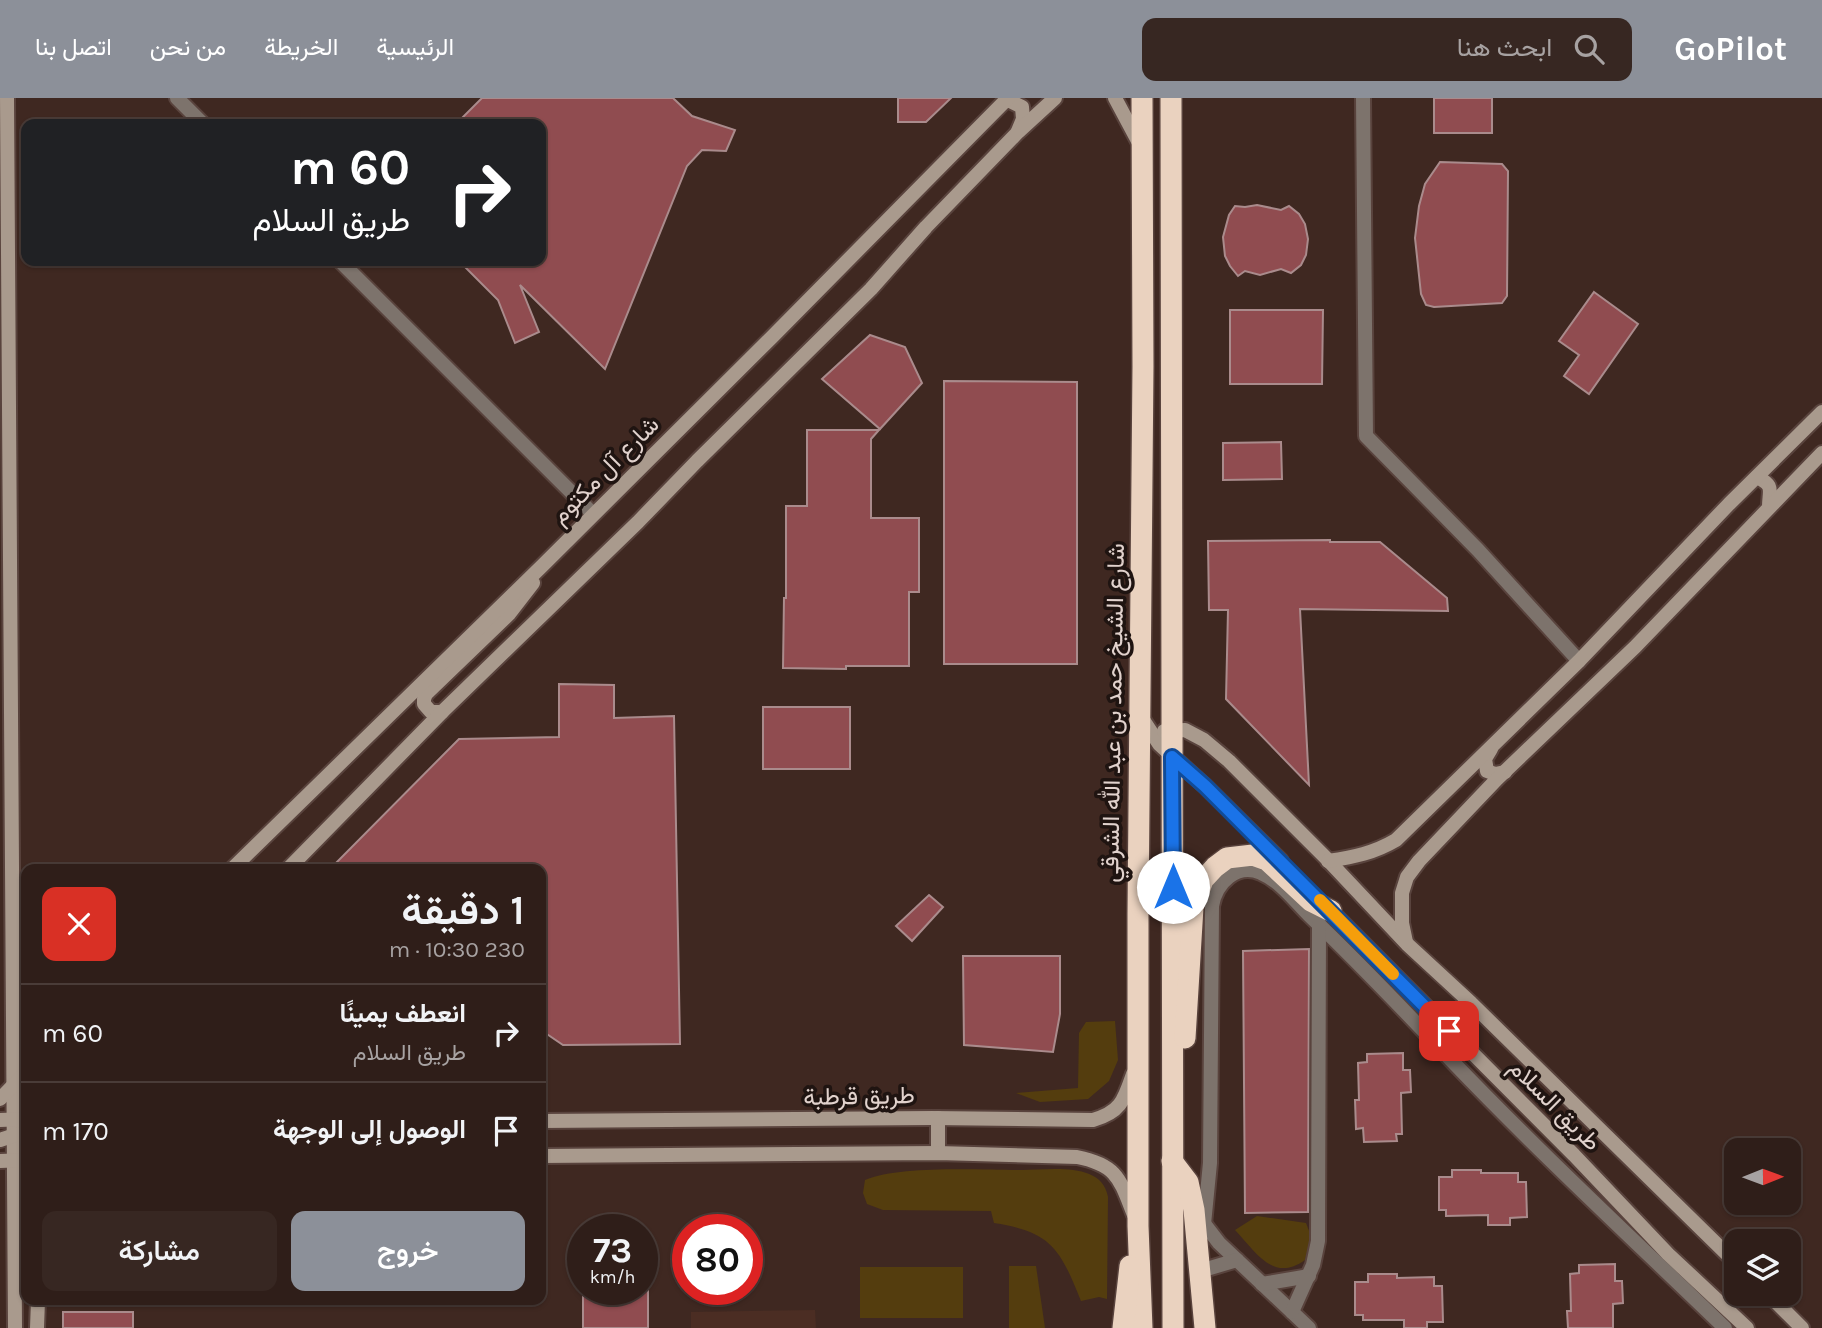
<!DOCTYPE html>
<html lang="ar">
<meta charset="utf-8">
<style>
body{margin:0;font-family:Karla,Vazirmatn,sans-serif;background:#372722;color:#f1f3f6;direction:rtl;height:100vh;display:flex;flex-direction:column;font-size:26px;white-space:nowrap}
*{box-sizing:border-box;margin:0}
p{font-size:23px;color:#a7a2a2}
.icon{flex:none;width:38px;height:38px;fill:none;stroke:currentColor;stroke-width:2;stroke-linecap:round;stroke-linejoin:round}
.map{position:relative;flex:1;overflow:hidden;direction:ltr}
.side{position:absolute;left:21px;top:766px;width:525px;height:441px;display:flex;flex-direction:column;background:#2f1e19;border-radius:14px;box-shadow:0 2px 5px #0004,0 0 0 2px #4a3c38;direction:rtl}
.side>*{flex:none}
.top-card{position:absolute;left:21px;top:21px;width:525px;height:147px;border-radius:14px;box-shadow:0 2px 5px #0004,0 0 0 2px #4a3c38;direction:rtl;background:#202124;color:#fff;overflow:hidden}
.needle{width:46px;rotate:89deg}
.tools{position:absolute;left:1724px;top:1040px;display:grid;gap:14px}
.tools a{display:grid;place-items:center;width:77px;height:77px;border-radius:14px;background:#2f1e19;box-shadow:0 2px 5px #0004,0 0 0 2px #4a3c38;font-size:35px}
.speed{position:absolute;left:567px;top:1116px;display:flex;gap:14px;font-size:35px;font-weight:700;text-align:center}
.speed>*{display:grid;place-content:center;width:91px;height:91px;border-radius:50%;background:#2f1e19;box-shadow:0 2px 5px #0004,0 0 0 2px #4a3c38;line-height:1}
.speed small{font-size:18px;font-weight:400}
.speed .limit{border:10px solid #d22;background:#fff;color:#111}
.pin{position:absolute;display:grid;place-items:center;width:60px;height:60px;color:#fff;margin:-30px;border-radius:14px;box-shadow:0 4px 10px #0006}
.me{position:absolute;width:77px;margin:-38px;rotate:0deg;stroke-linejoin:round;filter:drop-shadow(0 0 5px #0008)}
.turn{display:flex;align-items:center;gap:24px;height:147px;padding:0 21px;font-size:32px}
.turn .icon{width:91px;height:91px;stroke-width:2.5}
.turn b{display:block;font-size:49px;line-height:60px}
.round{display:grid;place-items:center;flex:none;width:74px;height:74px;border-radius:14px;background:#372722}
.overview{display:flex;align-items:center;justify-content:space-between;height:119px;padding:0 21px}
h1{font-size:42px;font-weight:600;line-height:52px}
.cta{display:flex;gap:14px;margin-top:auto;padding:14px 21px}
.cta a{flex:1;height:80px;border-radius:14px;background:#8c9099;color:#fff;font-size:28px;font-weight:600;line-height:80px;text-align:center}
.cta a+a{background:#372722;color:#f1f3f6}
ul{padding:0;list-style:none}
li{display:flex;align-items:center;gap:21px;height:98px;padding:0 21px;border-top:2px solid #4a3c38}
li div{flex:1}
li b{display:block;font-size:26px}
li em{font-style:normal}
header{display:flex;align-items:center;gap:42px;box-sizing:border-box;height:98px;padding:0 35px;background:#8c9099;color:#fff}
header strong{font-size:33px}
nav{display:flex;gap:38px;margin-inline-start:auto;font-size:24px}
.search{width:490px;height:63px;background:#372722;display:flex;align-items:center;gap:18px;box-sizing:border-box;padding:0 24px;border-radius:14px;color:#a7a2a2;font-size:26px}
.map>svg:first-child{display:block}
.built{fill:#4b2d23}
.green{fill:#543d0e}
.building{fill:#904c50;stroke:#aa8b8c;stroke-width:2}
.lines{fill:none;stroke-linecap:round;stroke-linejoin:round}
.street-casing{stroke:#59433d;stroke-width:18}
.secondary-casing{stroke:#59433d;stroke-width:18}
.highway-casing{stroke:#59433d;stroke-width:24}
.street{stroke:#7d736c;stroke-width:14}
.secondary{stroke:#a99a8d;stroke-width:14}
.highway{stroke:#ead2bf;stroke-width:21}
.route-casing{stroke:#114b97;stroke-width:18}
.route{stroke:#1a73e8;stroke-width:12}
.slow{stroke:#f59e0b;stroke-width:12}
.labels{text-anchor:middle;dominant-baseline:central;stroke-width:7;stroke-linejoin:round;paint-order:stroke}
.street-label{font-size:24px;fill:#e1d2cd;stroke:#1f1411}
</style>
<header>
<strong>GoPilot</strong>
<div class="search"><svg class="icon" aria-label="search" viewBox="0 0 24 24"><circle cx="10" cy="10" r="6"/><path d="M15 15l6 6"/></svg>ابحث هنا</div>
<nav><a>الرئيسية</a><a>الخريطة</a><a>من نحن</a><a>اتصل بنا</a></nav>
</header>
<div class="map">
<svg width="1822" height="1230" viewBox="0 0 1822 1230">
<rect width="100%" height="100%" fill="#3f2821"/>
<path class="built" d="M 815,1212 L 816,1230 L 691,1230 L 691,1214 Z"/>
<g class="green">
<path d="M 1115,923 L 1118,962 L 1109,983 L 1088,1001 L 1040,1004 L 1016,995 L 1078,990 L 1079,935 L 1086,924 Z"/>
<path d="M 1022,1072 C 1050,1072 1102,1063 1108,1099 L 1107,1201 L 1099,1199 L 1081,1203 C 1060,1151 1052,1134 994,1125 L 991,1113 L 883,1112 L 867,1106 L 863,1095 L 865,1082 C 900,1067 981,1072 1022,1072 Z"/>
<path d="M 1257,1118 L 1306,1125 L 1311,1138 L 1305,1162 C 1273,1185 1256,1154 1235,1132 Z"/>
<path d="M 1009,1168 L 1036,1168 L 1045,1230 L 1009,1230 Z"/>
<rect x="860" y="1169" width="103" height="51"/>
</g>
<g class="building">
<path d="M 482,0 L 673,0 L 692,18 L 735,32 L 726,53 L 702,52 L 687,68 L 605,271 L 520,187 L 539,234 L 515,245 L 498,202 L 459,163 L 541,163 L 541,26 L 456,26 Z"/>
<path d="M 898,0 L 951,0 L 926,24 L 898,24 Z"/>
<rect x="1434" y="0" width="58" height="35"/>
<path d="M 1440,64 L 1502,66 L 1508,73 L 1507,198 L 1502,205 L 1434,209 L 1426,207 L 1421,196 L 1415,140 L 1419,108 L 1425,86 Z"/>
<path d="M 1257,107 L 1281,112 L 1289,108 L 1299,116 L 1305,126 L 1308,141 L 1306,157 L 1301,167 L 1291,175 L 1281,171 L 1260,177 L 1245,173 L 1238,178 L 1230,168 L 1225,158 L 1223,139 L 1229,117 L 1235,108 L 1245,109 Z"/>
<path d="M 1594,194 L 1638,226 L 1589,296 L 1564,278 L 1579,257 L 1559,243 Z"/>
<path d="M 1230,212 L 1323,212 L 1322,286 L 1230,286 Z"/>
<path d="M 870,237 L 905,249 L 922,285 L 880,331 L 822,281 Z"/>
<path d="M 944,283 L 1077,284 L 1077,566 L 944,566 Z"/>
<path d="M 807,332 L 879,332 L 871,341 L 871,420 L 919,420 L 919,494 L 909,494 L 909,568 L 846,568 L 846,571 L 783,570 L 784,500 L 786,500 L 786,408 L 807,408 Z"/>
<path d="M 1281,344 L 1282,381 L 1223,382 L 1223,345 Z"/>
<path d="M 1330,442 L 1330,444 L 1380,444 L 1447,500 L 1448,513 L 1300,511 L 1309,687 L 1226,601 L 1228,512 L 1209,512 L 1208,443 Z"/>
<path d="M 559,586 L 614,587 L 614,620 L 674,618 L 680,946 L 563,947 L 541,932 L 541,772 L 329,772 L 459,641 L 559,639 Z"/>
<rect x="763" y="609" width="87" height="62"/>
<path d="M 929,797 L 943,809 L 912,843 L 896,828 Z"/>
<path d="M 1309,851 L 1308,1114 L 1245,1115 L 1243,853 Z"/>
<path d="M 963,858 L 1060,858 L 1060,916 L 1053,954 L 964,947 Z"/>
<path d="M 1403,955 L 1403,972 L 1410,972 L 1411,994 L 1401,995 L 1402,1036 L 1396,1036 L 1397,1043 L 1364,1044 L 1363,1030 L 1356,1031 L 1355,1002 L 1359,1002 L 1358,965 L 1367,964 L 1367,956 Z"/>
<path d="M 1452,1072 L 1481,1072 L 1481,1075 L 1518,1075 L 1518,1084 L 1526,1084 L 1527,1119 L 1510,1120 L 1510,1127 L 1488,1127 L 1488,1117 L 1446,1118 L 1446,1112 L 1439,1112 L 1439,1079 L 1452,1079 Z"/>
<path d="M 1615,1166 L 1615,1183 L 1622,1183 L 1623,1205 L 1613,1206 L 1613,1230 L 1568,1230 L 1567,1213 L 1571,1213 L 1570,1176 L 1579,1175 L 1579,1167 Z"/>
<path d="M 1368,1176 L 1397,1176 L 1397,1180 L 1434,1179 L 1434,1188 L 1442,1188 L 1443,1224 L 1427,1224 L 1427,1230 L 1404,1230 L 1404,1222 L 1363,1222 L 1363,1217 L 1355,1217 L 1355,1184 L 1368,1184 Z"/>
<rect x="583" y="1192" width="65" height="38"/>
<rect x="63" y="1214" width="70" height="16"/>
</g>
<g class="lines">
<defs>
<g id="street">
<path d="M 177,0 L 203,26"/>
<path d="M 1363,0 L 1366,338 L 1478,452 L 1579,563"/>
<path d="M 340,163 L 593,416"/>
<path d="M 1199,1119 L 1219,1145 L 1309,1230"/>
<path d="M 1204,1126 L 1210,1065 L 1212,808 C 1216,785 1237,764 1261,775 C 1280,783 1295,803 1309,817 C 1358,864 1405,913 1451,962 C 1539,1054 1633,1141 1725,1230"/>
<path d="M 1200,1173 L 1237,1162"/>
<path d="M 1262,1186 L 1309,1178"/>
<path d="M 1292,1214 L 1313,1167 L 1318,1143 L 1319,826"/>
</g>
<g id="secondary">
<path d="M 7,0 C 8,410 14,820 15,1230"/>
<path d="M 1115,0 L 1139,45"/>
<path d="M 1006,1 L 1022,9 L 1023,21 L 1018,33"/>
<path d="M 1757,379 C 1775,388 1769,392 1769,409"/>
<path d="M 442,614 L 431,614 L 424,606 L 424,601 L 426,596 L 509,516 L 533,485"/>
<path d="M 1142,620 L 1159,646 L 1205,688 L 1281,763"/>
<path d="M 1164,633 L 1185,632 L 1204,642 L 1229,663 L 1326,760 L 1407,846 L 1471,905 L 1736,1165"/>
<path d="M 1491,651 L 1485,661 L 1487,673 L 1495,676 L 1505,674"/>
<path d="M 1328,763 C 1354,759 1374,755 1396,742 L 1579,563 L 1729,406 L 1822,314"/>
<path d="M 231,772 L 542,468 L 772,239 L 1008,0"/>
<path d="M 287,772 L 442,614 L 638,424 L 697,363 L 871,191 L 926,129 L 1018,34 L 1055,0"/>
<path d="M 1325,807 L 1574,1057 L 1668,1156 L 1747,1230"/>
<path d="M 1406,844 L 1402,825 L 1402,795 L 1407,779 L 1419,763 L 1497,681 L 1635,549 L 1822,355"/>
<path d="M 0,1001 L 26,974"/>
<path d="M 938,1020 L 938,1055"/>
<path d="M 0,1022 L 26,1021"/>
<path d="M 541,1023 L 932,1020 L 1093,1022 C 1121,1014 1124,1002 1133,976"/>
<path d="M 0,1042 L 15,1037 L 26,1036"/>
<path d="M 541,1058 L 938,1055 L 1077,1059 C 1118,1067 1120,1082 1134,1117"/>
<path d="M 0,1063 L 26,1062"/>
<path d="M 1767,1195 L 1802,1230"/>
<path d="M 37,1230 L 38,1202"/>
</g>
<g id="highway">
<path d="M 1142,0 L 1143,268 L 1138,816 L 1138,1128 L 1142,1230"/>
<path d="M 1171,0 L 1173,1230"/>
<path d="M 1185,940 L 1193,809 L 1203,782 L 1215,769 L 1227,760 L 1253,757 L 1267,762 L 1311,803 L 1331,813"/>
<path d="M 1172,1063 L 1188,1084 L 1194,1112 L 1205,1230"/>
<path d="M 1123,1230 L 1130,1168"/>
</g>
</defs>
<use href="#street" class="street-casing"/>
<use href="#secondary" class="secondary-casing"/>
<use href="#highway" class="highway-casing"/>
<use href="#street" class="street"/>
<use href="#secondary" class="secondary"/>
<use href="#highway" class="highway"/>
</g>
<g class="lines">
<defs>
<path id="route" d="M 1173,789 L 1172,659 L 1205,688 L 1449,933"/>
</defs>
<use href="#route" class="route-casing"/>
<use href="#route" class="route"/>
<path class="slow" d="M 1320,802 L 1393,876"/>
</g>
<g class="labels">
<g class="street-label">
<text transform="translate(605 372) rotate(-45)">شارع آل مكتوم</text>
<text transform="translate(1113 615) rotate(-89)">شارع الشيخ حمد بن عبد الله الشرقي</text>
<text transform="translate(859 998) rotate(-1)">طريق قرطبة</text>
<text transform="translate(1555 1007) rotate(45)">طريق السلام</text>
</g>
</g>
</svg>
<div class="tools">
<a><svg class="needle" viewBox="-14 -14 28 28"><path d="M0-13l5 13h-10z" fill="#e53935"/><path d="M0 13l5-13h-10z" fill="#a7a2a2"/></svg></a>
<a><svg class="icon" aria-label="layers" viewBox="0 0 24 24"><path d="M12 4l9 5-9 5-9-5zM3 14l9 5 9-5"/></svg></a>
</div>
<div class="speed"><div>73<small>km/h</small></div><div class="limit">80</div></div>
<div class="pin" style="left:1449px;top:933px;background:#d93025"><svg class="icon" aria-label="arrive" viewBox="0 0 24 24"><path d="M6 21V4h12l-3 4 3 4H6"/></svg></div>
<svg class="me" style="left:1173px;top:789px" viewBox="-20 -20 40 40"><circle r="19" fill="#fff"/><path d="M0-13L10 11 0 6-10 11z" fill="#1a73e8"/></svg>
<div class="top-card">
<div class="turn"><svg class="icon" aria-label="right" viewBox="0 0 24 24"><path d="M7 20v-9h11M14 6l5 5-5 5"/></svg><div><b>60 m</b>طريق السلام</div></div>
</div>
<section class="side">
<div class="overview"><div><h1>1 دقيقة</h1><p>230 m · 10:30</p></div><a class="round" style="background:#d93025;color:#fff"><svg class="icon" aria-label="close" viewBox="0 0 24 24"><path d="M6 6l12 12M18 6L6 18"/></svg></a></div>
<ul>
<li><svg class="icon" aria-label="right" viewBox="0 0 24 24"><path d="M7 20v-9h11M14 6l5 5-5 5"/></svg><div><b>انعطف يمينًا</b><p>طريق السلام</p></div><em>60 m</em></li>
<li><svg class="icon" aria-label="arrive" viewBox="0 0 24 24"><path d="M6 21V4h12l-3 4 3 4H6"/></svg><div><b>الوصول إلى الوجهة</b></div><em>170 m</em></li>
</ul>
<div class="cta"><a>خروج</a><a>مشاركة</a></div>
</section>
</div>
